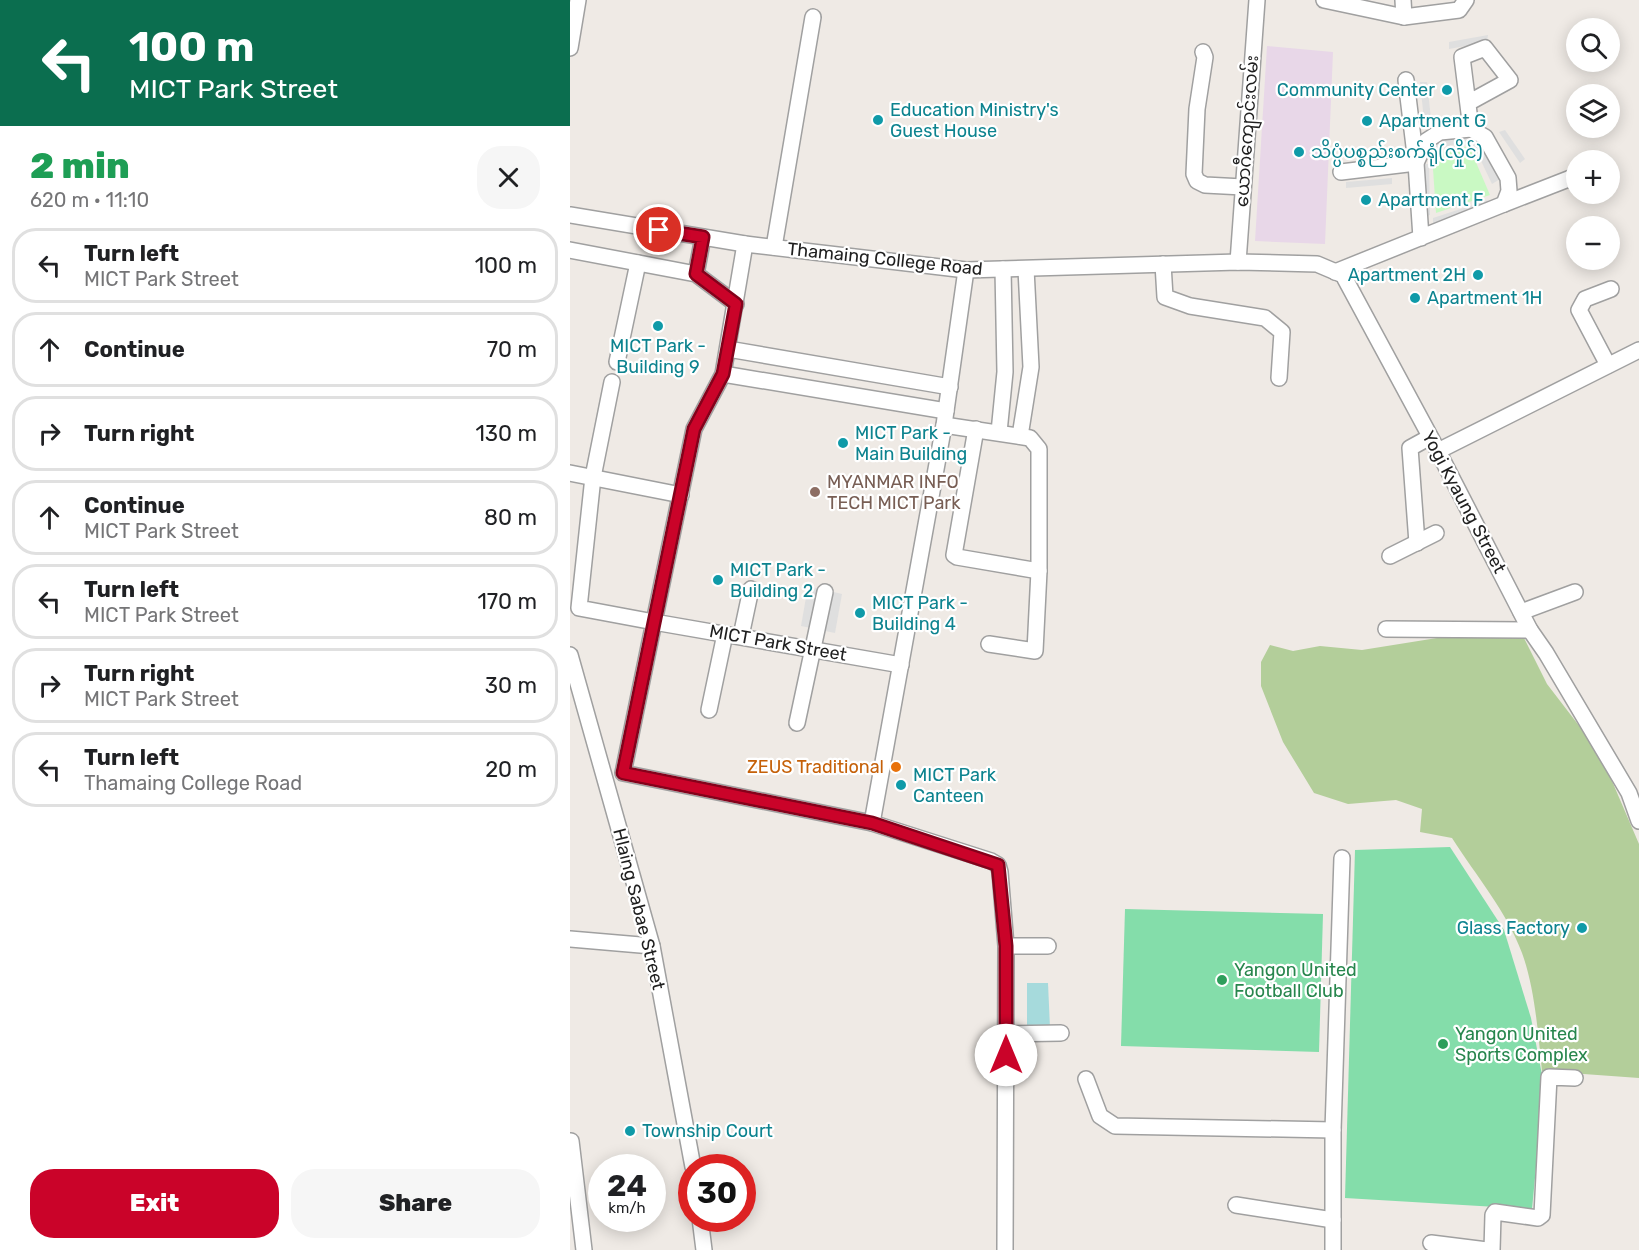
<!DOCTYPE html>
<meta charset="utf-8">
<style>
body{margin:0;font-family:Rubik,"Noto Sans Myanmar",sans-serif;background:#f6f6f6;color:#202124;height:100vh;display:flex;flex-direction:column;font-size:22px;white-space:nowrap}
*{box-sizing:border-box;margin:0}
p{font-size:20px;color:#757577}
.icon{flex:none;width:33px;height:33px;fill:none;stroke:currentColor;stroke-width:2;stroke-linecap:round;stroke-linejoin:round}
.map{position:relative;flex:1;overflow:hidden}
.panel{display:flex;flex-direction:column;background:#fff;width:570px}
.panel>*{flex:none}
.hud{background:#0b6e4f;color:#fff;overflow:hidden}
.controls{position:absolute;left:996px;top:18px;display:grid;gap:12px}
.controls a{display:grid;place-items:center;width:54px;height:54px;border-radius:50%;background:#fff;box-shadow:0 3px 15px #0003;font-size:30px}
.speed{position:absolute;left:18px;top:1154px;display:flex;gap:12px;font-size:30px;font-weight:700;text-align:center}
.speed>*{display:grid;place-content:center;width:78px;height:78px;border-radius:50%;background:#fff;box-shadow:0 3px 15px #0003;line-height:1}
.speed small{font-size:15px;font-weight:400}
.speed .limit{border:9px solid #d22;background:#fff;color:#111}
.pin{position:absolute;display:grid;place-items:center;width:51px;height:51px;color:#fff;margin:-26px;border:3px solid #fff;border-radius:50%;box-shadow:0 2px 6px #0007}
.me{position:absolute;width:66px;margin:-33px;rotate:0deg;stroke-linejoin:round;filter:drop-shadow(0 0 4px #0008)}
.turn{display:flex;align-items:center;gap:21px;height:126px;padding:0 30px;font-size:27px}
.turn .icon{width:78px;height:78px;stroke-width:2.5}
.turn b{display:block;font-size:42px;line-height:51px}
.round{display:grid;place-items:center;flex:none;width:63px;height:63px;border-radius:24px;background:#f6f6f6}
.overview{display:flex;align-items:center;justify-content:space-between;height:102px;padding:0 30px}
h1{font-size:36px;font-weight:800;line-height:45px;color:#1e9e55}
.cta{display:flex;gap:12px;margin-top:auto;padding:12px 30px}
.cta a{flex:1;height:69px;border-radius:24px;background:#ca0329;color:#fff;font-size:24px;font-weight:800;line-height:69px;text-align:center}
.cta a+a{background:#f6f6f6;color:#202124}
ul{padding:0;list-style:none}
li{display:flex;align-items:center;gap:18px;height:75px;margin:0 12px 9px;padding:0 18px;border:3px solid #e0e0e0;border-radius:24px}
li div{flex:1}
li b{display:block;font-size:22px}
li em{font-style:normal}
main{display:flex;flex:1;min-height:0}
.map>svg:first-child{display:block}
.industrial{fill:#e8d7e8}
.forest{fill:#b3ce9a}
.park{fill:#c9f9c3}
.pitch{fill:#84ddaa}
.parking{fill:#dfdfdf}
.water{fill:#a6dadc}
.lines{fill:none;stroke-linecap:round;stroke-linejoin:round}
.minor-casing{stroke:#a0a0a0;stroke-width:18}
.minor{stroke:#fff;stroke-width:15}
.route-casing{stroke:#83021b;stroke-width:15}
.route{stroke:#ca0329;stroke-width:10}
.culture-dot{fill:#0f9aa8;stroke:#fff;stroke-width:2}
.education-dot{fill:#8d6e63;stroke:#fff;stroke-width:2}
.food-dot{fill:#e8710a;stroke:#fff;stroke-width:2}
.leisure-dot{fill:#2e9e5b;stroke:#fff;stroke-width:2}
.labels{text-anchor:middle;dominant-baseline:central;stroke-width:4.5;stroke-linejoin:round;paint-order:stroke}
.culture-label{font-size:18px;fill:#0d838f;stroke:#fff;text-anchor:start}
.street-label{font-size:18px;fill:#1f1f1f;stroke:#fff}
.education-label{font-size:18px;fill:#785e54;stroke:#fff;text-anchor:start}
.food-label{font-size:18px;fill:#c56008;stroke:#fff;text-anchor:end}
.leisure-label{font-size:18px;fill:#27864d;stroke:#fff;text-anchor:start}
</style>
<main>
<section class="panel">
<div class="hud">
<div class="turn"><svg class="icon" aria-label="left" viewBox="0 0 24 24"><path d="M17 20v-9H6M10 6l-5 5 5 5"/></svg><div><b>100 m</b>MICT Park Street</div></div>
</div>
<div class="overview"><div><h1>2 min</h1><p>620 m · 11:10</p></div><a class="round"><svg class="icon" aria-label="close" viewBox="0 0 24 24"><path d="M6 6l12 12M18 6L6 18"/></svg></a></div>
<ul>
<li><svg class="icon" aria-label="left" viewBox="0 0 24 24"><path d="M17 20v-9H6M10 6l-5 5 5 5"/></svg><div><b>Turn left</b><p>MICT Park Street</p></div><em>100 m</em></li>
<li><svg class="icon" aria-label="ahead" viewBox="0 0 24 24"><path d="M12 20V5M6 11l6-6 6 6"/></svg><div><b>Continue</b></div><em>70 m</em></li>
<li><svg class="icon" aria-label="right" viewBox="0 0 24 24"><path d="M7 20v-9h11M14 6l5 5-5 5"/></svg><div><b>Turn right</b></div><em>130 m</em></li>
<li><svg class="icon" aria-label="ahead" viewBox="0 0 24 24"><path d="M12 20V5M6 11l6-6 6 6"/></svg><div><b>Continue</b><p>MICT Park Street</p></div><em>80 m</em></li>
<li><svg class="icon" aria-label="left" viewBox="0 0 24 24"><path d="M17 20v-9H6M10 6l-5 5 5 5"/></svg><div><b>Turn left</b><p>MICT Park Street</p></div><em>170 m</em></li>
<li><svg class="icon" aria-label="right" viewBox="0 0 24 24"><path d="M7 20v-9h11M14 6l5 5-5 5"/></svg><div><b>Turn right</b><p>MICT Park Street</p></div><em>30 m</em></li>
<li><svg class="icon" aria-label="left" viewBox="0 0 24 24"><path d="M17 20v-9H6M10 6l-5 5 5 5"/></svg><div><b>Turn left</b><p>Thamaing College Road</p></div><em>20 m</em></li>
</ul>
<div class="cta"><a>Exit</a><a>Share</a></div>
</section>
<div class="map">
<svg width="1069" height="1250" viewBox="0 0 1069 1250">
<rect width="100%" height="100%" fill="#efeae5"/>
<path class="industrial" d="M 697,46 L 763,52 L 755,244 L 685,241 Z"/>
<path class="forest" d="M 867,638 L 954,638 L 977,684 L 1030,753 L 1069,844 L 1069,1078 L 972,1071 C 968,1033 965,989 952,953 C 936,910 906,876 882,838 L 850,832 L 852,809 L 826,800 L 778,804 L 744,793 L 713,742 L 691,686 L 691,662 L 700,645 L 723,651 L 750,646 L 792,650 Z"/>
<path class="park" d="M 899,146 L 920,195 L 866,213 L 862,154 Z"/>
<g class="pitch">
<path d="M 880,847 L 934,930 L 961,1018 L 974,1085 L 962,1209 L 775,1198 L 785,850 Z"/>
<path d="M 555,909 L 753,914 L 749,1052 L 551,1046 Z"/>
</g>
<g class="parking">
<path d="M 918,35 L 917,42 L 879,49 L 879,42 Z"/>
<path d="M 850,82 L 857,82 L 861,119 L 854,120 Z"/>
<path d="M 935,130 L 955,159 L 950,163 L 929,132 Z"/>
<path d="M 896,134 L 897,141 L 863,150 L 862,142 Z"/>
<path d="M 909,140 L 930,179 L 922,184 L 903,144 Z"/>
<path d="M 850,164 L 859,164 L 860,215 L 853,217 Z"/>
<path d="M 822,178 L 822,184 L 776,188 L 776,182 Z"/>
<path d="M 918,200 L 919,207 L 863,227 L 863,218 Z"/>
<path d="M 238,586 L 272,594 L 265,633 L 231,626 Z"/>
</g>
<path class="water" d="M 457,983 L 478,983 L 480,1028 L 457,1028 Z"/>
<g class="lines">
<defs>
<g id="minor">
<path d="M 754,0 L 834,17 L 889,10 L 896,0"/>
<path d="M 833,0 L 834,17"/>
<path d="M 0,48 L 8,0"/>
<path d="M 633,52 L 635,57 L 627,109 L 624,174 L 627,181 L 635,185 L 673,187"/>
<path d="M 898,103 L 940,80 L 915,48 L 892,57 L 901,129"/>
<path d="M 771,172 L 846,163 L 836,80"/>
<path d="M 934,204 L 1006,176"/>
<path d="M 0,215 L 175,244 L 396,270 L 668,262 L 747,264 L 773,275 L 868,451 L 960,630 L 976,653 L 1059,793 L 1069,821"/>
<path d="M 175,244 L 153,374 L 124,429 L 84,622 L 331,665"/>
<path d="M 204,247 L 243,17"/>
<path d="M 0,250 L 126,274 L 166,304"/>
<path d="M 668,262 L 687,0"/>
<path d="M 593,264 L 595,297 L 620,306 L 695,318 L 712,332 L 709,378"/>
<path d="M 396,270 L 374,425 L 302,823 L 421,861 L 428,865 L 430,872 L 436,946 L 435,1250"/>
<path d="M 765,272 L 934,204 L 939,191 L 938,178 L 915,137 L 901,129 L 870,132 L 856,141 L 846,163 L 851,238"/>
<path d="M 126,274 L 133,237"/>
<path d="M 158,349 L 380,387"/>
<path d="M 47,362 L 68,263"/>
<path d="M 1038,365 L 1009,310 L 1015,299 L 1041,289"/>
<path d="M 153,374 L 376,411"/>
<path d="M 42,382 L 23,477 L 9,608 L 84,622 L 53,773 L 302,823"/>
<path d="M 374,425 L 460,438 L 469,449 L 469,571 L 465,651 L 419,644"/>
<path d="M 406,429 L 384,555 L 387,557 L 469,571"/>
<path d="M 429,432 L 435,372 L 433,269"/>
<path d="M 450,436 L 461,367 L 456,269"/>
<path d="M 868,451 L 1069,350"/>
<path d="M 0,473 L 111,495"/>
<path d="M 847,543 L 840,448 L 860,437"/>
<path d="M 820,556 L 866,533"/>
<path d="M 951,612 L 1005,592"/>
<path d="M 816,629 L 960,630"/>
<path d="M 171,636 L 181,589"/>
<path d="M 0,655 L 82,946 L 123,1167"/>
<path d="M 139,710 L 155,634"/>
<path d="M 227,723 L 255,592"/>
<path d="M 0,939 L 82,946"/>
<path d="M 436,946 L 478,946"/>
<path d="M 436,1034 L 491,1033"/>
<path d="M 516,1079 L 530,1116 L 545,1126 L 763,1130"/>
<path d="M 1,1141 L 14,1250"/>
<path d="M 666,1205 L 763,1220"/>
<path d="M 130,1218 L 134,1250"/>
<path d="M 861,1243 L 917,1250"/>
<path d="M 763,1250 L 763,1130 L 772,858"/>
<path d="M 922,1250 L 923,1215 L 925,1212 L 968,1218 L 972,1215 L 979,1077 L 1005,1078"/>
</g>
</defs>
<use href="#minor" class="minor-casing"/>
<use href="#minor" class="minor"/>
</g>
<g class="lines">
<defs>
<path id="route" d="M 89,230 L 133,237 L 126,274 L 166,304 L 153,374 L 124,429 L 53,773 L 302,823 L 428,865 L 436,946 L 436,1055"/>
</defs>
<use href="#route" class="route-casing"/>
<use href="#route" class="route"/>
</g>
<g class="culture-dot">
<circle cx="877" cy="90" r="6"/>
<circle cx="308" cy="120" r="6"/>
<circle cx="797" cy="121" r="6"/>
<circle cx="729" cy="152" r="6"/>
<circle cx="796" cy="200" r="6"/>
<circle cx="908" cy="275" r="6"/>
<circle cx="845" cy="298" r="6"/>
<circle cx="88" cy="326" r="6"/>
<circle cx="273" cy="443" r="6"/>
<circle cx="148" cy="580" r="6"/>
<circle cx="290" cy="613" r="6"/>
<circle cx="331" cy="785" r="6"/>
<circle cx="1012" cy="928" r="6"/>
<circle cx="60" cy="1131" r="6"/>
</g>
<circle class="education-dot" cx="245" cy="492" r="6"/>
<circle class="food-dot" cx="326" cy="767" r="6"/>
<g class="leisure-dot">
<circle cx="652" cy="980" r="6"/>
<circle cx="873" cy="1044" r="6"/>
</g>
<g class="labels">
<g class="culture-label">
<text x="865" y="90" text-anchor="end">Community Center</text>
<text x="320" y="110">Education Ministry's<tspan x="320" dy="21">Guest House</tspan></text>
<text x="809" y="121">Apartment G</text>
<text x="741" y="152">သိပ္ပံပစ္စည်းစက်ရုံ(လှိုင်)</text>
<text x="808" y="200">Apartment F</text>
<text x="896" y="275" text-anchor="end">Apartment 2H</text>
<text x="857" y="298">Apartment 1H</text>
<text x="88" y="346" text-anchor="middle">MICT Park -<tspan x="88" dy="21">Building 9</tspan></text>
<text x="285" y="433">MICT Park -<tspan x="285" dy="21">Main Building</tspan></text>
<text x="160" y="570">MICT Park -<tspan x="160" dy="21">Building 2</tspan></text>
<text x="302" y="603">MICT Park -<tspan x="302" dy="21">Building 4</tspan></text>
<text x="343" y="775">MICT Park<tspan x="343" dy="21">Canteen</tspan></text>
<text x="1000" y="928" text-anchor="end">Glass Factory</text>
<text x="72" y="1131">Township Court</text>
</g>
<g class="street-label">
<text transform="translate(677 131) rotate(-86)">ယောဂီကျောင်းလမ်း</text>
<text transform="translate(315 259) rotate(6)">Thamaing College Road</text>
<text transform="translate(894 502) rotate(62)">Yogi Kyaung Street</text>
<text transform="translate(208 643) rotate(10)">MICT Park Street</text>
<text transform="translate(69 909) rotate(76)">Hlaing Sabae Street</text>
</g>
<g class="education-label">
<text x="257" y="482">MYANMAR INFO<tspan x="257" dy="21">TECH MICT Park</tspan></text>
</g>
<g class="food-label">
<text x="314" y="767">ZEUS Traditional</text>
</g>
<g class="leisure-label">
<text x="664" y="970">Yangon United<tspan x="664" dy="21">Football Club</tspan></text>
<text x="885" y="1034">Yangon United<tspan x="885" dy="21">Sports Complex</tspan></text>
</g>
</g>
</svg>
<div class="controls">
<a><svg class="icon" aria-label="search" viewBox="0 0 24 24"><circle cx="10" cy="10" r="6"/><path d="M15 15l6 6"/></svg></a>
<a><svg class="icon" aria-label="layers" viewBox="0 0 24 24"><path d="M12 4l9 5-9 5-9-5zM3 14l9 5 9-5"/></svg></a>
<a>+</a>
<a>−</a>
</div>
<div class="speed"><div>24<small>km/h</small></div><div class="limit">30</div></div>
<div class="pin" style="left:89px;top:230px;background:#d93025"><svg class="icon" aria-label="arrive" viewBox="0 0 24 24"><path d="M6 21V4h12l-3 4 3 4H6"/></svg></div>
<svg class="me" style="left:436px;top:1055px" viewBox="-20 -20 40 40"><circle r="19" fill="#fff"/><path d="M0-13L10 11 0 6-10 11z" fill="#ca0329"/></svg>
</div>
</main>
